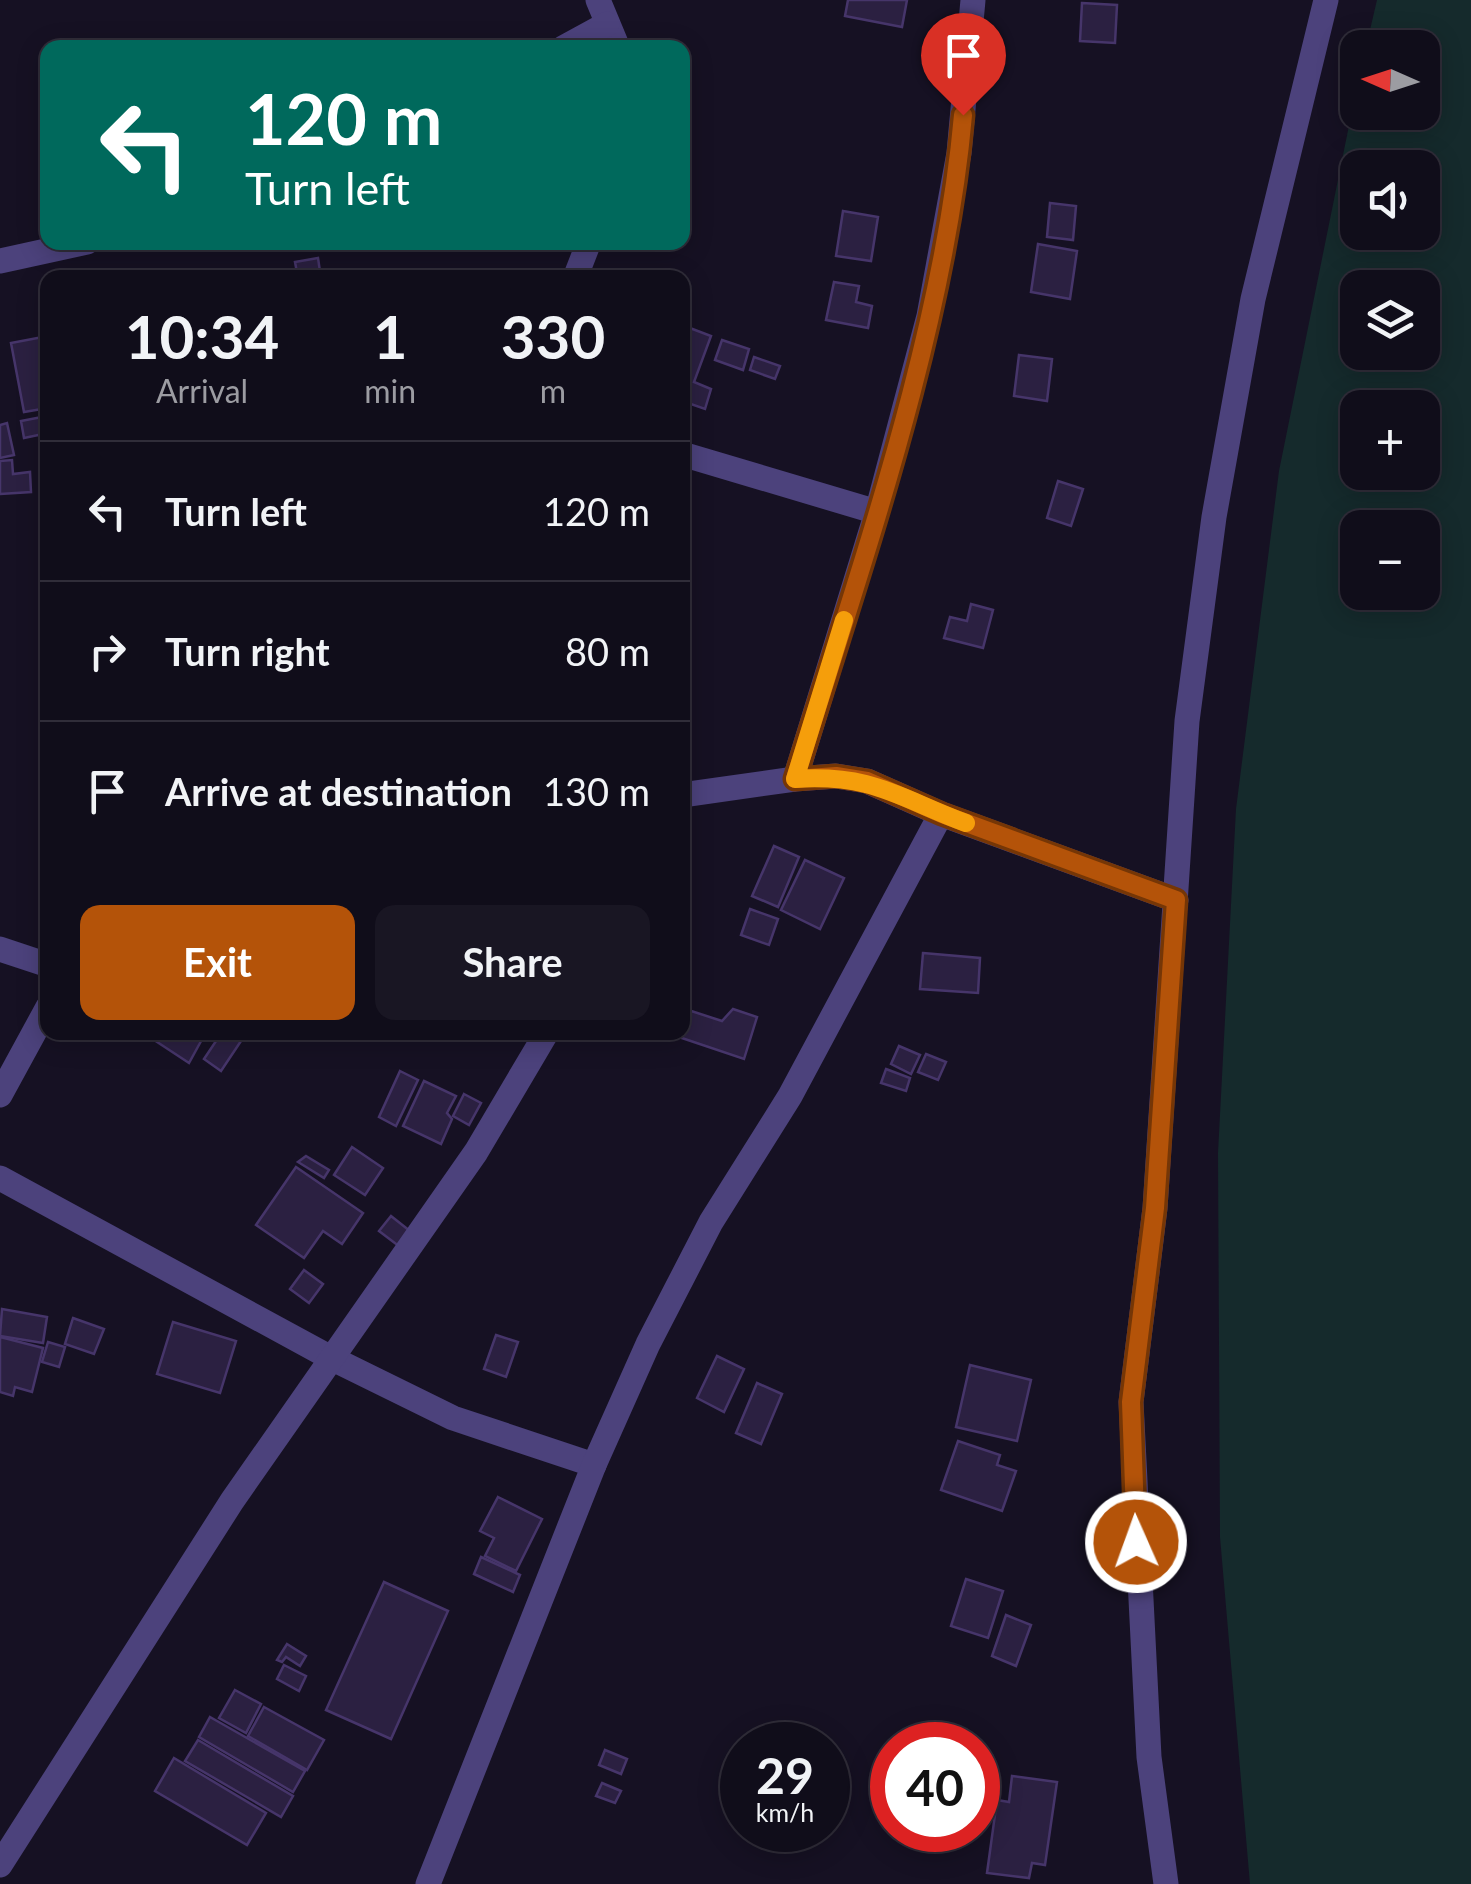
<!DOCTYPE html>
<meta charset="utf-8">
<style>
body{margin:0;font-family:Lato,sans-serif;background:#191623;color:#f1f3f6;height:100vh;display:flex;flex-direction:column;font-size:38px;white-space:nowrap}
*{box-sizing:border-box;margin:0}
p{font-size:32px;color:#9c9ca2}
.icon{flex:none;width:55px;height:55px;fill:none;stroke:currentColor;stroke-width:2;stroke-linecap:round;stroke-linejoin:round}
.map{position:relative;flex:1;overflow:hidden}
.details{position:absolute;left:40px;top:270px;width:650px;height:770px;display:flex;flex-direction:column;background:#100d1a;border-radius:20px;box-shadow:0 5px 25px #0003,0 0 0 2px #302d39}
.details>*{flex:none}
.top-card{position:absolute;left:40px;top:40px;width:650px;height:210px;border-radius:20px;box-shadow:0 5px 25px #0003,0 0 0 2px #302d39;background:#00695c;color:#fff;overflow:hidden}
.needle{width:65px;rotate:273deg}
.tools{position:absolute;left:1340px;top:30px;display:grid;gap:20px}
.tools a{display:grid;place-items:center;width:100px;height:100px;border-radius:20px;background:#100d1a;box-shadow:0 5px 25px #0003,0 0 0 2px #302d39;font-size:50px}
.speed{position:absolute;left:720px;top:1722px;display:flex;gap:20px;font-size:50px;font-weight:700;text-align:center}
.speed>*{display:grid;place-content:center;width:130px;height:130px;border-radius:50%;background:#100d1a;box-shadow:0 5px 25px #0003,0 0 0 2px #302d39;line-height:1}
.speed small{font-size:25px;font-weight:400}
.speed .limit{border:15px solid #d22;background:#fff;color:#111}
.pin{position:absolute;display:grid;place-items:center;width:85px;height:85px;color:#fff;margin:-102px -42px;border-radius:50% 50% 50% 0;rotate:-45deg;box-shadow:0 0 10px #0007}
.pin .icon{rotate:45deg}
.me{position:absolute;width:110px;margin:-55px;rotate:358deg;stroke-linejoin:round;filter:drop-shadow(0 0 8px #0008)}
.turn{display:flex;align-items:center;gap:35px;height:210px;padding:0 40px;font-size:45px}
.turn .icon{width:130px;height:130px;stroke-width:2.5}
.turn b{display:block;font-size:70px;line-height:85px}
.eta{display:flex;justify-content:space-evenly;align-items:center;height:170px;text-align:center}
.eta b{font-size:60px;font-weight:700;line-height:70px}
.primary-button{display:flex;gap:20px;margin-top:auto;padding:20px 40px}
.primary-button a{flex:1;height:115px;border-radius:20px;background:#b45309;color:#fff;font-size:40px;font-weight:700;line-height:115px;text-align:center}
.primary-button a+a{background:#191623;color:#f1f3f6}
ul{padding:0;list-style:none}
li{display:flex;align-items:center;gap:30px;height:140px;padding:0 40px;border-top:2px solid #302d39}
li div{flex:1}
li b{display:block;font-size:38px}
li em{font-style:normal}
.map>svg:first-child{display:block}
.green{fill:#152a2c;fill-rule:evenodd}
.building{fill:#2b2041;stroke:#46356a;stroke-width:2.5}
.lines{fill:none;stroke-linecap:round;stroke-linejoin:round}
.minor{stroke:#4c427c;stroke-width:25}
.route-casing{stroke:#753606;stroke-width:25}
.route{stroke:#b45309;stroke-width:18}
.slow{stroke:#f59e0b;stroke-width:18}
</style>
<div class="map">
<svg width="1471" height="1884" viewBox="0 0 1471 1884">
<rect width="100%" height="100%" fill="#161123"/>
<path class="green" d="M 1377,0 L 1471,0 L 1471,1884 L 1250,1884 L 1220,1537 L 1218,1153 L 1236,809 L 1279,471 L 1357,86 L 1358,112 L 1422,112 L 1422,48 L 1366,47 ZM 1358,168 L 1422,168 L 1422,232 L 1358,232 ZM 1358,288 L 1422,288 L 1422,352 L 1358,352 ZM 1358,408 L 1422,408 L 1422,472 L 1358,472 ZM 1358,528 L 1422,528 L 1422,592 L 1358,592 Z"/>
<g class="building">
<path d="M 848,0 L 907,0 L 902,27 L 845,16 Z"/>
<path d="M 1082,3 L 1117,5 L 1115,43 L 1080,41 Z"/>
<path d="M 1050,203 L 1076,206 L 1073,240 L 1047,237 Z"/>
<path d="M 843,211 L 878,217 L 871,261 L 836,256 Z"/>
<path d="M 1038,244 L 1077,251 L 1070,299 L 1031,292 Z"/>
<path d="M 318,258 L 321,278 L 298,278 L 295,262 Z"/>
<path d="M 834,282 L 859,286 L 856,302 L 872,306 L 868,328 L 826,320 Z"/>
<path d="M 682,325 L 711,336 L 694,382 L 711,389 L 705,409 L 691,404 L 687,412 L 682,410 Z"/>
<path d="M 48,336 L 48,408 L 24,412 L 11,343 Z"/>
<path d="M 722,340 L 749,349 L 743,370 L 715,360 Z"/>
<path d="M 1019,355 L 1052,359 L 1047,401 L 1014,396 Z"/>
<path d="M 754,357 L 780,366 L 775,379 L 750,370 Z"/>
<path d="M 47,416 L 48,433 L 24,438 L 21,421 Z"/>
<path d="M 7,423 L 14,455 L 0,458 L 0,425 Z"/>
<path d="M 12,460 L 13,474 L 30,472 L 31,492 L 0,494 L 0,461 Z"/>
<path d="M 1058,481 L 1083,489 L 1071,526 L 1047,518 Z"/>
<path d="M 971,604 L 993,610 L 983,648 L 944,638 L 950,617 L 967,621 Z"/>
<path d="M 774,846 L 799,857 L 778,907 L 752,896 Z"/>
<path d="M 805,860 L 844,878 L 820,929 L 781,910 Z"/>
<path d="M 750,909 L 778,919 L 769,945 L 741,935 Z"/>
<path d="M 923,953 L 980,958 L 978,993 L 920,989 Z"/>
<path d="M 682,1008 L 722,1021 L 733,1009 L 757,1017 L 744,1059 L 664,1032 L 682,1032 Z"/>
<path d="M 142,1032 L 206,1032 L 189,1063 Z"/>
<path d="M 222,1032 L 241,1041 L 221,1071 L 204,1059 Z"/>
<path d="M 899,1046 L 920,1055 L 911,1074 L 891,1064 Z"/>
<path d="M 926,1054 L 946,1062 L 938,1080 L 918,1072 Z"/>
<path d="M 886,1069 L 910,1078 L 906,1091 L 881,1083 Z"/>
<path d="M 400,1071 L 418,1080 L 396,1126 L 379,1117 Z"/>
<path d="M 424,1081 L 456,1096 L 447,1113 L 452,1119 L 441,1144 L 403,1126 Z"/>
<path d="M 464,1094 L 481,1103 L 469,1125 L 453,1116 Z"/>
<path d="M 352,1147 L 383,1168 L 365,1195 L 334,1175 Z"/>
<path d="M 306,1156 L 329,1170 L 324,1178 L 298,1162 Z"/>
<path d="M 296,1167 L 363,1213 L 342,1244 L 323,1231 L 304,1258 L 256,1225 Z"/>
<path d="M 391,1216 L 415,1235 L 404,1250 L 379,1231 Z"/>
<path d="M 304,1270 L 323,1284 L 309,1303 L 290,1289 Z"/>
<path d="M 2,1309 L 47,1317 L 43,1343 L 0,1336 Z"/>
<path d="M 73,1318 L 104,1329 L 94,1354 L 65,1344 Z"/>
<path d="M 173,1322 L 236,1341 L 220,1393 L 157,1374 Z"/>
<path d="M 496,1335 L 518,1342 L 506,1377 L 484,1369 Z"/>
<path d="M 0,1337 L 43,1348 L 32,1392 L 15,1387 L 13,1396 L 0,1392 Z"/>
<path d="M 48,1342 L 65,1347 L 59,1367 L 42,1362 Z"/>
<path d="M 717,1356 L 744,1369 L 724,1412 L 697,1398 Z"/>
<path d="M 970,1365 L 1031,1380 L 1017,1441 L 956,1427 Z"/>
<path d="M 757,1383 L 782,1394 L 761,1444 L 736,1433 Z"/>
<path d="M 958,1441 L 1000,1455 L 997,1465 L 1016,1471 L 1002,1511 L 941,1490 Z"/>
<path d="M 498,1497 L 542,1519 L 516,1571 L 485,1556 L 494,1538 L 480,1531 Z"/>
<path d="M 481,1557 L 520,1575 L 513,1592 L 474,1574 Z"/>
<path d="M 966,1579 L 1003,1591 L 988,1638 L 951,1626 Z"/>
<path d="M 384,1582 L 448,1611 L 391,1739 L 326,1710 Z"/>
<path d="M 1006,1615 L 1031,1625 L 1016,1666 L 992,1656 Z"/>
<path d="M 287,1644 L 306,1656 L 300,1666 L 286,1657 L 282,1662 L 277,1660 Z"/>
<path d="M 284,1665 L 306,1676 L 299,1691 L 277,1679 Z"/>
<path d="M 235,1690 L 261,1704 L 246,1733 L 219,1718 Z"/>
<path d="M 264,1707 L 324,1740 L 307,1770 L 248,1736 Z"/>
<path d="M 210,1717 L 305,1771 L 293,1792 L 199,1737 Z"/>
<path d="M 198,1740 L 293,1796 L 281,1817 L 185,1761 Z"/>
<path d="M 605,1750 L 627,1759 L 621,1774 L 599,1765 Z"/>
<path d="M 174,1758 L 266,1813 L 247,1845 L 155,1791 Z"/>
<path d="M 1012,1776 L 1057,1782 L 1045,1865 L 1032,1863 L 1029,1878 L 987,1873 L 997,1800 L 1009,1802 Z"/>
<path d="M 602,1783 L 621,1791 L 615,1803 L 596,1796 Z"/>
</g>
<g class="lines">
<g class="minor">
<path d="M 598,0 L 618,48"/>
<path d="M 563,48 L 607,24"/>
<path d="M 0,261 L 87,242"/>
<path d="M 575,278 L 589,242"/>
<path d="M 682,454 L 877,512 L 795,779"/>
<path d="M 877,512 L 929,316 L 959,153 L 973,0"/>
<path d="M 682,795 L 795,779 L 836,776 L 867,781 L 941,814 L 1176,900"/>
<path d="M 0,949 L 48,965"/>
<path d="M 0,1095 L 48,1007"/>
<path d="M 0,1178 L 331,1358 L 453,1418 L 594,1465"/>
<path d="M 0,1865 L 232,1501 L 476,1152 L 547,1032"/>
<path d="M 428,1884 L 594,1465 L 648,1344 L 711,1222 L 790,1096 L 941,814"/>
<path d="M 1166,1884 L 1149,1757 L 1131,1402 L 1155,1208 L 1187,721 L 1214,517 L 1253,299 L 1326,0"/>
</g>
</g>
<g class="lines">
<defs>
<path id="route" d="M 963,115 C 944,333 859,570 795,779 L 836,776 L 867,781 L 942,814 L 1176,900 L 1155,1208 L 1131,1402 L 1136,1542"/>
</defs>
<use href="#route" class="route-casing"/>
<use href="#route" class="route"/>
<path class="slow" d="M 844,620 L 795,779 C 873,774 897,797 966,823"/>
</g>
</svg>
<div class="tools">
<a><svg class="needle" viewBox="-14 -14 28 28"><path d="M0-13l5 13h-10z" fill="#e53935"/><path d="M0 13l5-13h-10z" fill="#9c9ca2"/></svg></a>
<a><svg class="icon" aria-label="sound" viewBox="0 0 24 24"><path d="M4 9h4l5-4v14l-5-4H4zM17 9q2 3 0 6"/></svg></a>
<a><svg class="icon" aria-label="layers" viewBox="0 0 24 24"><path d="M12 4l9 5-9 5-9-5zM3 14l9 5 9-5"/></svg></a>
<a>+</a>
<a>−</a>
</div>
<div class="speed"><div>29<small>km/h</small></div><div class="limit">40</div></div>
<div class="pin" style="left:963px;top:115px;background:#d93025"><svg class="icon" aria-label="arrive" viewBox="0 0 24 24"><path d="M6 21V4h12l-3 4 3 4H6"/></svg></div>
<svg class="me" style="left:1136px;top:1542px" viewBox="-20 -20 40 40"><circle r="17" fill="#b45309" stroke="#fff" stroke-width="3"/><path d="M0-11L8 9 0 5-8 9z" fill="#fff"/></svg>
<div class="top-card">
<div class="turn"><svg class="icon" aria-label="left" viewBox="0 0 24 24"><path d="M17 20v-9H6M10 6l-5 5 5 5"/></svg><div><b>120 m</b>Turn left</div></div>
</div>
<section class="details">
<div class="eta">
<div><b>10:34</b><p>Arrival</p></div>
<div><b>1</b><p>min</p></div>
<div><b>330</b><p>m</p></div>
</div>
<ul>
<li><svg class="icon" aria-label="left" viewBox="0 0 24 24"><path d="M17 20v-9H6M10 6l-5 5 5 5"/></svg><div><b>Turn left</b></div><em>120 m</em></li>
<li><svg class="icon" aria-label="right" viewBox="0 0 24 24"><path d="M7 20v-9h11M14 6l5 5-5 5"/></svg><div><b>Turn right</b></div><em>80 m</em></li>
<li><svg class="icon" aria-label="arrive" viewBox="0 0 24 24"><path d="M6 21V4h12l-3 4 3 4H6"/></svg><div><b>Arrive at destination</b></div><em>130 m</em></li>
</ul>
<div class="primary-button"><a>Exit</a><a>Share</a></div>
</section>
</div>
